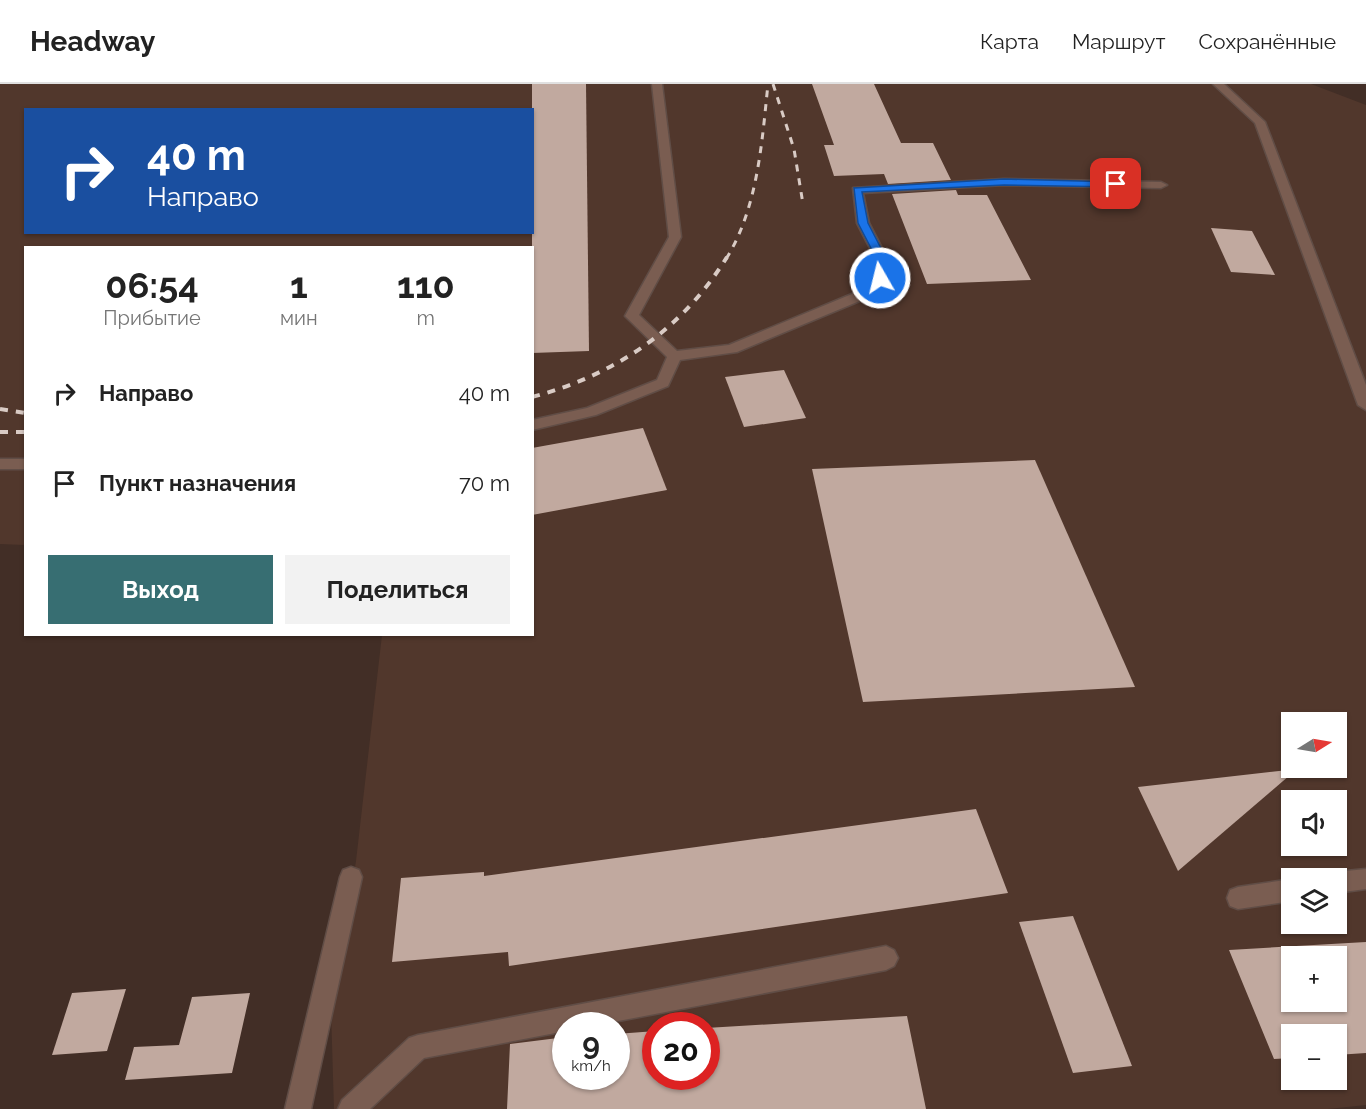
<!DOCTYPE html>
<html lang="ru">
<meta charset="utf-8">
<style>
body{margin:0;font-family:Raleway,sans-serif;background:#f2f2f2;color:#222;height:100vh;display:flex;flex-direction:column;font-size:22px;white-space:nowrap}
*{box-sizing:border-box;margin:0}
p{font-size:20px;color:#767676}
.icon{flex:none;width:33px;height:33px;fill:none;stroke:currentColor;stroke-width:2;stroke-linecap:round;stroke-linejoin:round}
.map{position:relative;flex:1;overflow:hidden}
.panel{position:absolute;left:24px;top:162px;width:510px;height:390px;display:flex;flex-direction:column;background:#fff;border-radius:0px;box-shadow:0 2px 4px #0004}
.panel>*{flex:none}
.hud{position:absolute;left:24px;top:24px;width:510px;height:126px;border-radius:0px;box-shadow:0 2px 4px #0004;background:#1a4fa0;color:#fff;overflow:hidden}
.needle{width:39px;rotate:79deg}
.tools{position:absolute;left:1281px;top:628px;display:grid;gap:12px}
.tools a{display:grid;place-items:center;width:66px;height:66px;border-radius:0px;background:#fff;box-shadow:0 2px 4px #0004;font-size:30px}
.speed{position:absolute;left:552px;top:928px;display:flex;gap:12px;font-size:30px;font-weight:700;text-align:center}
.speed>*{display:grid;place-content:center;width:78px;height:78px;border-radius:50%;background:#fff;box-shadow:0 2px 4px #0004;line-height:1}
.speed small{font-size:15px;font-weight:400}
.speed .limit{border:9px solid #d22;background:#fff;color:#111}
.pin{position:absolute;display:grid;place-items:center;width:51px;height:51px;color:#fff;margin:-26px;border-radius:12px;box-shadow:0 3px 9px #0006}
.me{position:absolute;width:66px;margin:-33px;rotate:352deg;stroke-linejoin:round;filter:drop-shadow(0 0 4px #0008)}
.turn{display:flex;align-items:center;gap:21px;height:126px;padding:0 24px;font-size:27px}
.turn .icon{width:78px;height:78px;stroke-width:2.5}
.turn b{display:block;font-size:42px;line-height:51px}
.eta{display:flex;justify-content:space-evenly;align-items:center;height:102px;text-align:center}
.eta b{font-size:36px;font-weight:700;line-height:42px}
.button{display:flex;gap:12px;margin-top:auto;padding:12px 24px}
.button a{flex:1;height:69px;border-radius:0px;background:#376e72;color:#fff;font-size:24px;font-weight:700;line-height:69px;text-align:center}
.button a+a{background:#f2f2f2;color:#222}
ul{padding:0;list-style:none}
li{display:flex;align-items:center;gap:18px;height:90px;padding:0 24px}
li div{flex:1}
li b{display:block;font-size:22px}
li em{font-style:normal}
header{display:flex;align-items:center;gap:36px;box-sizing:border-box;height:84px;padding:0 30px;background:#fff;border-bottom:2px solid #e0e0e0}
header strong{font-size:28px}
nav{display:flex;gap:33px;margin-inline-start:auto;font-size:21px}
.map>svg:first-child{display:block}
.built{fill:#51372c;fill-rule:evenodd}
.building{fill:#c1a99f;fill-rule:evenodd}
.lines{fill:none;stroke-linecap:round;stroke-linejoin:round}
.minor-casing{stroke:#604d46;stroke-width:3}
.minor{fill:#7a5d51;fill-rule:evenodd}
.rail-far1{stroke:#d9cbc5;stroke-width:3;stroke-dasharray:7 7;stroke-linecap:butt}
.rail{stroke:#d9cbc5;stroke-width:4;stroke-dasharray:8 8;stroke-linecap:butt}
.route{fill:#1a73e8;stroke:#114b97;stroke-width:1.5}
</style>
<header>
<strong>Headway</strong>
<nav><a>Карта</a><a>Маршрут</a><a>Сохранённые</a></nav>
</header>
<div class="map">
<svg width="1366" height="1025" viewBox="0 0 1366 1025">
<rect width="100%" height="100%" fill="#422e26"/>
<path class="built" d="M 0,0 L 1311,0 L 1366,21 L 1366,1021 L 1328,1025 L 334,1025 L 331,927 L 356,777 L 382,551 L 532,550 L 532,164 L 26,164 L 25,461 L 0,460 ZM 26,26 L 532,26 L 532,148 L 26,148 ZM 1292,639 L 1336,639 L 1336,684 L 1292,684 ZM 1292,717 L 1336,717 L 1336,762 L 1292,762 ZM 1292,795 L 1336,795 L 1336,840 L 1292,840 ZM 1292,873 L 1336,873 L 1336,918 L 1292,918 ZM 566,942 L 616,942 L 616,993 L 566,993 ZM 656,942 L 706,942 L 706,993 L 656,993 ZM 1292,951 L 1336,951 L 1336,996 L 1292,996 Z"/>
<g class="building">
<path d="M 532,0 L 586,0 L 589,267 L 532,269 Z"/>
<path d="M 812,0 L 874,0 L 901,59 L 933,59 L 951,96 L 888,100 L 884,90 L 834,92 L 824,61 L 834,61 Z"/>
<path d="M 956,106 L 958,111 L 987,111 L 1031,196 L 927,200 L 892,110 Z"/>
<path d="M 1211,144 L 1252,147 L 1275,191 L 1231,188 Z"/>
<path d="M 784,286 L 806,334 L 744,343 L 725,293 Z"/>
<path d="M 643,344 L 667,406 L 532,431 L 532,364 Z"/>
<path d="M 1035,376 L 1135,603 L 863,618 L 812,385 Z"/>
<path d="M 1297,685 L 1178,787 L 1138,703 Z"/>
<path d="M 976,725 L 1008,809 L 509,882 L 508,868 L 392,878 L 401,794 L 484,788 L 484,792 Z"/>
<path d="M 1073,832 L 1132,982 L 1073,989 L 1019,838 Z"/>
<path d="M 1366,858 L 1366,969 L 1336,971 L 1336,951 L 1292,951 L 1292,974 L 1274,975 L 1229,866 ZM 1292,873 L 1336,873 L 1336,918 L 1292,918 Z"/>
<path d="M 126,905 L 107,967 L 52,971 L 72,909 Z"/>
<path d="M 250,909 L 232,989 L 125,996 L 134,963 L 179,961 L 192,913 Z"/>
<path d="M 907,932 L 926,1025 L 507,1025 L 510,960 L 566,953 L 566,993 L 616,993 L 616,950 L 656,947 L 656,993 L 706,993 L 706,944 Z"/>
</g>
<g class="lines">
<defs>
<g id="minor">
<path d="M 652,0 L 662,0 L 681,153 L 639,231 L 677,267 L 729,261 L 852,210 L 873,193 L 874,172 L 857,139 L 853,104 L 1004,95 L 1161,98 L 1167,101 L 1161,104 L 1004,101 L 863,109 L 869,139 L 886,172 L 887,194 L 862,216 L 737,268 L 680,276 L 668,302 L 596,331 L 532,346 L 532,336 L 587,324 L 657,296 L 667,273 L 625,232 L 669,153 Z"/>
<path d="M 1213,0 L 1224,0 L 1265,38 L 1366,301 L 1366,326 L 1358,321 L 1255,39 Z"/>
<rect x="0" y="375" width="26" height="10"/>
<path d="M 351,783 L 359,786 L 362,793 L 311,1025 L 285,1025 L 340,793 L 343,786 Z"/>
<path d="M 1366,785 L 1366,805 L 1336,809 L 1336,795 L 1327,795 L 1336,788 Z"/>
<path d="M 1292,795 L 1292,817 L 1238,825 L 1230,822 L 1227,814 L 1230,806 L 1238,803 Z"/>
<path d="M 886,862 L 894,866 L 898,874 L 894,882 L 886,886 L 592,942 L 566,942 L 566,947 L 424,974 L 370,1025 L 338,1025 L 342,1016 L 409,954 L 418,951 Z"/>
</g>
</defs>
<use href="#minor" class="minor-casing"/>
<use href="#minor" class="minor"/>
<g class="rail-far1">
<path d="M 773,0 L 794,65 L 803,120"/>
<path d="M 726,175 C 758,124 762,57 768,0"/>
</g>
<g class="rail">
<path d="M 532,313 C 615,291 682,246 727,173"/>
<path d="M 0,325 L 26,329"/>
<path d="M 0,348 L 26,348"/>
</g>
</g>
<path class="route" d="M 1004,95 L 1116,98 L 1121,100 L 1116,103 L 1004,101 L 862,108 L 868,139 L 885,172 L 885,194 L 877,196 L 875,172 L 858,139 L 854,104 Z"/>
</svg>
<div class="tools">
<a><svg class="needle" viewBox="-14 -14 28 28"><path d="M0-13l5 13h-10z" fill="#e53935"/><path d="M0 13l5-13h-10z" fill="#767676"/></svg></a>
<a><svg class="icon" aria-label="sound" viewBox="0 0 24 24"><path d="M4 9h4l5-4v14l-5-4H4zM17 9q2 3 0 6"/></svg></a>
<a><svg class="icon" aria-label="layers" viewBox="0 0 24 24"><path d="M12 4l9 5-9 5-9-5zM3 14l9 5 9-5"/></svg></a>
<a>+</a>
<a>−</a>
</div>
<div class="speed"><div>9<small>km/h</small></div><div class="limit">20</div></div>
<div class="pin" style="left:1116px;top:100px;background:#d93025"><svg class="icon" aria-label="arrive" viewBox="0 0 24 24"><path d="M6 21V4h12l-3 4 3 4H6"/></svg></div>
<svg class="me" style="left:880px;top:194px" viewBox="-20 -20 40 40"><circle r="17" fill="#1a73e8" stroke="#fff" stroke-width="3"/><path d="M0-11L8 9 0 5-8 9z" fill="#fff"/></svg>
<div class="hud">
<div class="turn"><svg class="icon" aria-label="right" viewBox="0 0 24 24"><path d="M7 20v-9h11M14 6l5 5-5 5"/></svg><div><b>40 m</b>Направо</div></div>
</div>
<section class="panel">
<div class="eta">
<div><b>06:54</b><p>Прибытие</p></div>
<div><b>1</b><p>мин</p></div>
<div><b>110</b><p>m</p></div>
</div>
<ul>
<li><svg class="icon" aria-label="right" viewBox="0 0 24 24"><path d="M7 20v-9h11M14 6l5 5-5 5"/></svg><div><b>Направо</b></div><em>40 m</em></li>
<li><svg class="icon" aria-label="arrive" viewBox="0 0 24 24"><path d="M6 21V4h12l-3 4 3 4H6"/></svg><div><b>Пункт назначения</b></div><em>70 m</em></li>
</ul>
<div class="button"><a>Выход</a><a>Поделиться</a></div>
</section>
</div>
